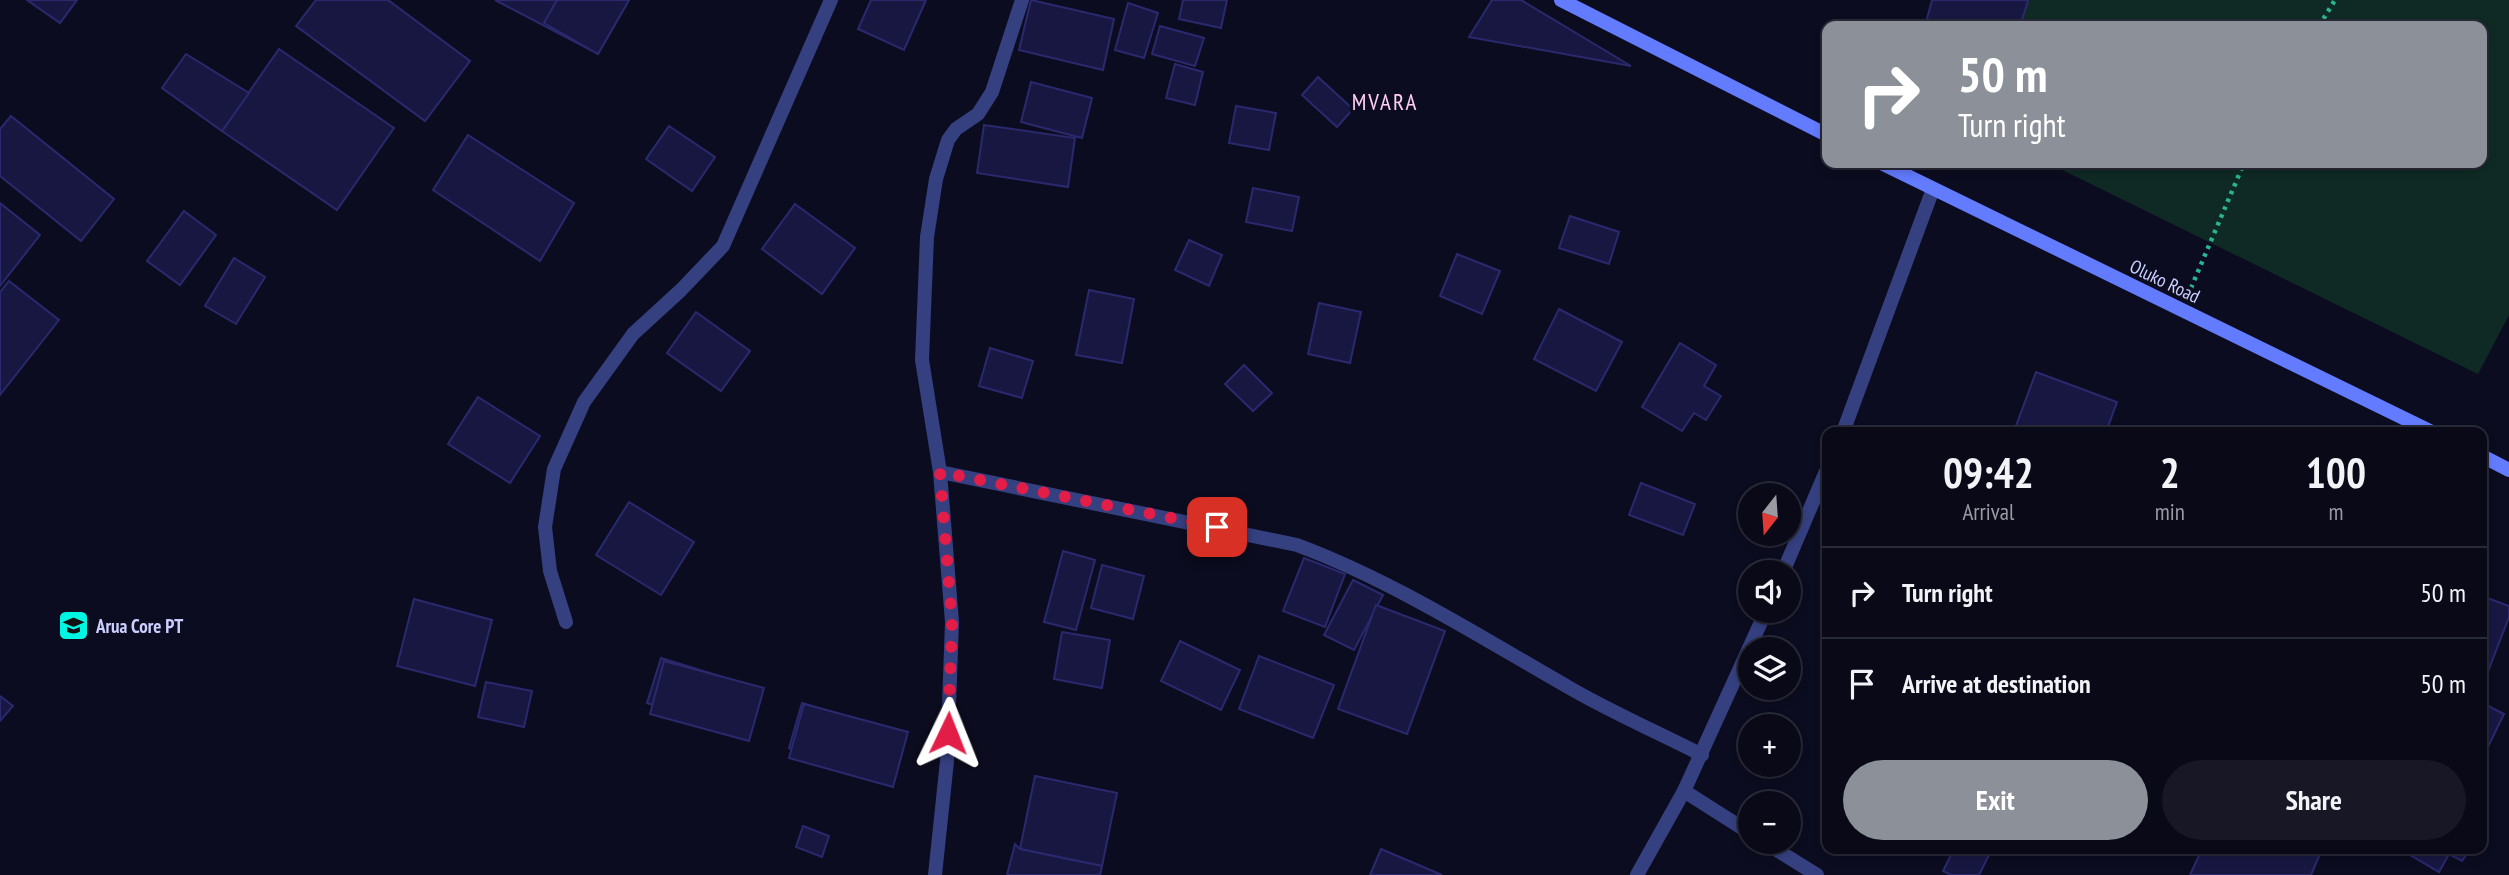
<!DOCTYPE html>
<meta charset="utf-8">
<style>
body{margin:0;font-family:"PT Sans Narrow",sans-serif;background:#171725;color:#f1f3f6;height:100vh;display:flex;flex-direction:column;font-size:26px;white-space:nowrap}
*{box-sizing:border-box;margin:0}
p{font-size:23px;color:#999aa2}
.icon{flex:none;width:38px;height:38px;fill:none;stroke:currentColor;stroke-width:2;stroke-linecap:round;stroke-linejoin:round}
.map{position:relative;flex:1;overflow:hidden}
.panel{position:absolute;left:1822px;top:427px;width:665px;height:427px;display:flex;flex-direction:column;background:#090918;border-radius:14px;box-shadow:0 4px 10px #0003,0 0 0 2px #292a37}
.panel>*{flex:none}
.top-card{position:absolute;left:1822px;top:21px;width:665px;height:147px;border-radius:14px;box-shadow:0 4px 10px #0003,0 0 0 2px #292a37;background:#8c9099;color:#fff;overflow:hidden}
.needle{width:46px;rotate:197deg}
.fabs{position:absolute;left:1738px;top:483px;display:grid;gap:14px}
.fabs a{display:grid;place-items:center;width:63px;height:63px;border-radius:50%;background:#090918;box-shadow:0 4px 10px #0003,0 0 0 2px #292a37;font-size:35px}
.pin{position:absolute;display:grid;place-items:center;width:60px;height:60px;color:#fff;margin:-30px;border-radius:14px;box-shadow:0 4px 10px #0006}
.me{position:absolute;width:77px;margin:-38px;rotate:2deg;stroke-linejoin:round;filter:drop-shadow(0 0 5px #0008)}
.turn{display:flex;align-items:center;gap:24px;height:147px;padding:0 21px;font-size:32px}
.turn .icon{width:91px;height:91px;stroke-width:2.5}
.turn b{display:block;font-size:49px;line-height:60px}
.eta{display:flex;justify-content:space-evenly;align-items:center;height:119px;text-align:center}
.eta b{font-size:42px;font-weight:800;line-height:49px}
.cta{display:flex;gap:14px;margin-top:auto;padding:14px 21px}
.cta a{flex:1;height:80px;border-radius:42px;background:#8c9099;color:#fff;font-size:28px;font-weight:800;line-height:80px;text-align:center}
.cta a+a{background:#171725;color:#f1f3f6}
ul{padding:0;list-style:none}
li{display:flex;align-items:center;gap:21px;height:91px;padding:0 21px;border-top:2px solid #292a37}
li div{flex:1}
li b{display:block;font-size:26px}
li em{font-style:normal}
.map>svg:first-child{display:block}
.green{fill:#0f2a24}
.building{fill:#181742;stroke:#2a296e;stroke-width:2}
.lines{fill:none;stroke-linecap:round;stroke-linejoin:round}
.path{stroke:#29b593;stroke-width:4.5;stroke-dasharray:3.5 5;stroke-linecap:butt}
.street{stroke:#354081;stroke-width:14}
.secondary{stroke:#627bff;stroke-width:14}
.route{stroke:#e11d48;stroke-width:12;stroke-dasharray:0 21.6}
.labels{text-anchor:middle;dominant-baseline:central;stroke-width:7;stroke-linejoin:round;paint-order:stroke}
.street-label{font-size:19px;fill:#cbcfff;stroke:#0c0c20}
.poi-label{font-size:19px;font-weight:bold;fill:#cbcfff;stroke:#0c0c20;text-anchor:start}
.quarter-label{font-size:23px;letter-spacing:2px;fill:#ffcdf6;stroke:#0c0c20}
</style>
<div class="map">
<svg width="2509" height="875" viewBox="0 0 2509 875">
<rect width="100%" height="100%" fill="#0c0c20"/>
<path class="green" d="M 2007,0 L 2509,0 L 2509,315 L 2478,374 L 2048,163 L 2482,163 L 2482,26 L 1999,26 Z"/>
<g class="building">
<path d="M 27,0 L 77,0 L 60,23 Z"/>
<path d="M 316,0 L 388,0 L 470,61 L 425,121 L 296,26 Z"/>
<path d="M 495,0 L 629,0 L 598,54 Z"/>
<path d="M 557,0 L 629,0 L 598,54 L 544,23 Z"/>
<path d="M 871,0 L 926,0 L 904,50 L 858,29 Z"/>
<path d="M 1031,0 L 1114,19 L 1103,70 L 1019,50 Z"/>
<path d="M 1183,0 L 1227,0 L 1221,28 L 1179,19 Z"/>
<path d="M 1492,0 L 1521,0 L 1631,66 L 1469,37 Z"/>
<path d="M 1932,0 L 2026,0 L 2028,1 L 2020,26 L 1925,26 Z"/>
<path d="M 1128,3 L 1158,13 L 1144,58 L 1115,50 Z"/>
<path d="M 1160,26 L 1204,38 L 1195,66 L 1152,54 Z"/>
<path d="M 279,49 L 394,128 L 337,210 L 222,131 Z"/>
<path d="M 186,54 L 249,93 L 222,131 L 162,88 Z"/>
<path d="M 1175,64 L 1203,72 L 1195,105 L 1166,98 Z"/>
<path d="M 1318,77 L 1353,109 L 1337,127 L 1302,95 Z"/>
<path d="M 1031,82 L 1092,98 L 1082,138 L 1021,122 Z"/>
<path d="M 1236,106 L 1276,113 L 1269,150 L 1229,143 Z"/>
<path d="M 11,116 L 114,199 L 81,241 L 0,176 L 0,129 Z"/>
<path d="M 984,125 L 1075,138 L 1068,187 L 977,173 Z"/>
<path d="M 669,126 L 715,157 L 692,191 L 646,159 Z"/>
<path d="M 468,135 L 574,203 L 540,261 L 433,190 Z"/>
<path d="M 1253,188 L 1299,197 L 1292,231 L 1246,222 Z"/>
<path d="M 0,203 L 40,235 L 0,286 Z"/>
<path d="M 795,204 L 855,248 L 822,294 L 762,249 Z"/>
<path d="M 184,211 L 216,235 L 180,285 L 147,261 Z"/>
<path d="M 1570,216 L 1619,232 L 1609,264 L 1559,248 Z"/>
<path d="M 1189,240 L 1222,255 L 1209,286 L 1175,270 Z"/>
<path d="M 1457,254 L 1500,271 L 1482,314 L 1440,296 Z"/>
<path d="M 234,258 L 265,277 L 236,324 L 205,306 Z"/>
<path d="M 9,281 L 59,320 L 0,395 L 0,292 Z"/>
<path d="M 1089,290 L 1134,299 L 1122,363 L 1076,355 Z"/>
<path d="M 1319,303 L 1361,312 L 1350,363 L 1308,354 Z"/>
<path d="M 1559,309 L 1622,342 L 1596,391 L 1534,359 Z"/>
<path d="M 696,312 L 750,351 L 721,391 L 667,353 Z"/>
<path d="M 1680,343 L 1716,365 L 1704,386 L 1721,396 L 1706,420 L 1694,413 L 1682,431 L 1642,407 Z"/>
<path d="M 990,348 L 1033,361 L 1022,398 L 979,386 Z"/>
<path d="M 1244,365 L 1272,393 L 1253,411 L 1225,384 Z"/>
<path d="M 2036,372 L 2117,402 L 2106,432 L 2033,432 L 2016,426 Z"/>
<path d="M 478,397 L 540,436 L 510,483 L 448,444 Z"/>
<path d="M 1641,483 L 1695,504 L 1683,535 L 1629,515 Z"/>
<path d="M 629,502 L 694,542 L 661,595 L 596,555 Z"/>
<path d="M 1063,551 L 1095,560 L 1076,630 L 1044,622 Z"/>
<path d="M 1304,558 L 1345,574 L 1325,627 L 1283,611 Z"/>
<path d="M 1102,565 L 1144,576 L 1133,619 L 1091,608 Z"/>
<path d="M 1353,580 L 1383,595 L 1354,650 L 1324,635 Z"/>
<path d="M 2482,596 L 2509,606 L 2509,617 L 2482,687 Z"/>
<path d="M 414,599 L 492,620 L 475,686 L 397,666 Z"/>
<path d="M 1376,605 L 1445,631 L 1407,734 L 1338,709 Z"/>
<path d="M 1062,632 L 1110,640 L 1102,688 L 1054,679 Z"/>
<path d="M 1180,641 L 1240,670 L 1221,710 L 1161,681 Z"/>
<path d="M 1259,656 L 1334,685 L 1313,738 L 1239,709 Z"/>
<path d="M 661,658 L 761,689 L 747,734 L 647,703 Z"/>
<path d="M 664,661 L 764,688 L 749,741 L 650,714 Z"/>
<path d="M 486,682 L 532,691 L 524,727 L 478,717 Z"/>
<path d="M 0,696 L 13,706 L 0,721 Z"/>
<path d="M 802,703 L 902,733 L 888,778 L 789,748 Z"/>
<path d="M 2482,703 L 2504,714 L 2486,751 L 2482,749 Z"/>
<path d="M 804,704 L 908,732 L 893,787 L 789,758 Z"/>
<path d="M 1035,776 L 1117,793 L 1102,866 L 1020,849 Z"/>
<path d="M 803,826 L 829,836 L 822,857 L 796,847 Z"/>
<path d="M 1015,844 L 1020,849 L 1102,866 L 1100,875 L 1007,875 Z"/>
<path d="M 1381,849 L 1442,875 L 1370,875 Z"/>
<path d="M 1954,849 L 1987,849 L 1991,851 L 1979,875 L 1951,875 L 1943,871 Z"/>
<path d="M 2202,849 L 2307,849 L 2320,854 L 2311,875 L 2190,875 Z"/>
<path d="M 2400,849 L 2470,849 L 2462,861 L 2449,854 L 2439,872 Z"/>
</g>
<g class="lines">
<g class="path">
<path d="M 2319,26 L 2335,0"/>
<path d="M 2191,288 L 2244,163"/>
</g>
<g class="street">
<path d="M 1843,432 L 1933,189"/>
<path d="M 940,472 L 1297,545 C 1393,581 1479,636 1568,687 C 1611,712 1657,732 1702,755"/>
<path d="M 1783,572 L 1827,469"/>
<path d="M 566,622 L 550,571 L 545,527 L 554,469 L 584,402 L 633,334 L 681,290 L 723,246 L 831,0"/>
<path d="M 1684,791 L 1750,833"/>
<path d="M 1764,842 L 1817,875"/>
<path d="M 935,875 L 947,761 L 952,622 L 940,472 L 922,360 L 927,237 L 936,179 L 948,140 L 956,129 L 978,114 L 992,92 L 1022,0"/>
<path d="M 1637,875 L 1684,791 L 1766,611"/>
</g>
<g class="secondary">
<path d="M 1561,0 L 1827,135"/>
<path d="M 1881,163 L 2432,432"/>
<path d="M 2482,456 L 2509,470"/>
</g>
</g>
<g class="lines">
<path class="route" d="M 948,733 L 952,622 L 940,472 L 1217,527"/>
</g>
<defs>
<symbol id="university-square" viewBox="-11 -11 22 22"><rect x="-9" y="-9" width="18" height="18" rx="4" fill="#00f6e2" stroke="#0c0c20"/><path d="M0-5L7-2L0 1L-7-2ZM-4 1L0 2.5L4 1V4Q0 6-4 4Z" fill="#111"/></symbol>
</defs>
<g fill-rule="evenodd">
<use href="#university-square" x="56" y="608" width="35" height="35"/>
</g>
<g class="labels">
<g class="street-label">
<text transform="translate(2165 281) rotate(26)">Oluko Road</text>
</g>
<g class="poi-label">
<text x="96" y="626">Arua Core PT</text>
</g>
<g class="quarter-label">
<text x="1385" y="101">MVARA</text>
</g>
</g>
</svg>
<div class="fabs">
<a><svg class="needle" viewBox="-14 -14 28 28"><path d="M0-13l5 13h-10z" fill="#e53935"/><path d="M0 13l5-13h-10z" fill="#999aa2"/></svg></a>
<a><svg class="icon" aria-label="sound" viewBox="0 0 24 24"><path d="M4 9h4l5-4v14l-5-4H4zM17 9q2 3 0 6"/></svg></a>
<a><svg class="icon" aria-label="layers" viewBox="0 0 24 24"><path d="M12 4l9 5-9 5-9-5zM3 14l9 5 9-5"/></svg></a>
<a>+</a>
<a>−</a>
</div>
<div class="pin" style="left:1217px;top:527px;background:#d93025"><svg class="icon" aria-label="arrive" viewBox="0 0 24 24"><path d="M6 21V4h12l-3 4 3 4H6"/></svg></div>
<svg class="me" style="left:948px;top:733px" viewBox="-20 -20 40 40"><path d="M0-17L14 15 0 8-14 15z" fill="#e11d48" stroke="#fff" stroke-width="4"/></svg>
<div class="top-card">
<div class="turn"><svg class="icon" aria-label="right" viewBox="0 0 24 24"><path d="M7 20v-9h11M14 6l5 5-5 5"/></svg><div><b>50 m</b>Turn right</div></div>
</div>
<section class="panel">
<div class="eta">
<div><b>09:42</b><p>Arrival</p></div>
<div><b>2</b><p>min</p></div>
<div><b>100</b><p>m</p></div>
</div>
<ul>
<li><svg class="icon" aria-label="right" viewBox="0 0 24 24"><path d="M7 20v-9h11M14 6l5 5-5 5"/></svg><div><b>Turn right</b></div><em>50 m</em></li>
<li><svg class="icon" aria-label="arrive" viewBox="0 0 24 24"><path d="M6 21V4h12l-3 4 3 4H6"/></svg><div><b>Arrive at destination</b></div><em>50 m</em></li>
</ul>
<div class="cta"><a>Exit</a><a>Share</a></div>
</section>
</div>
